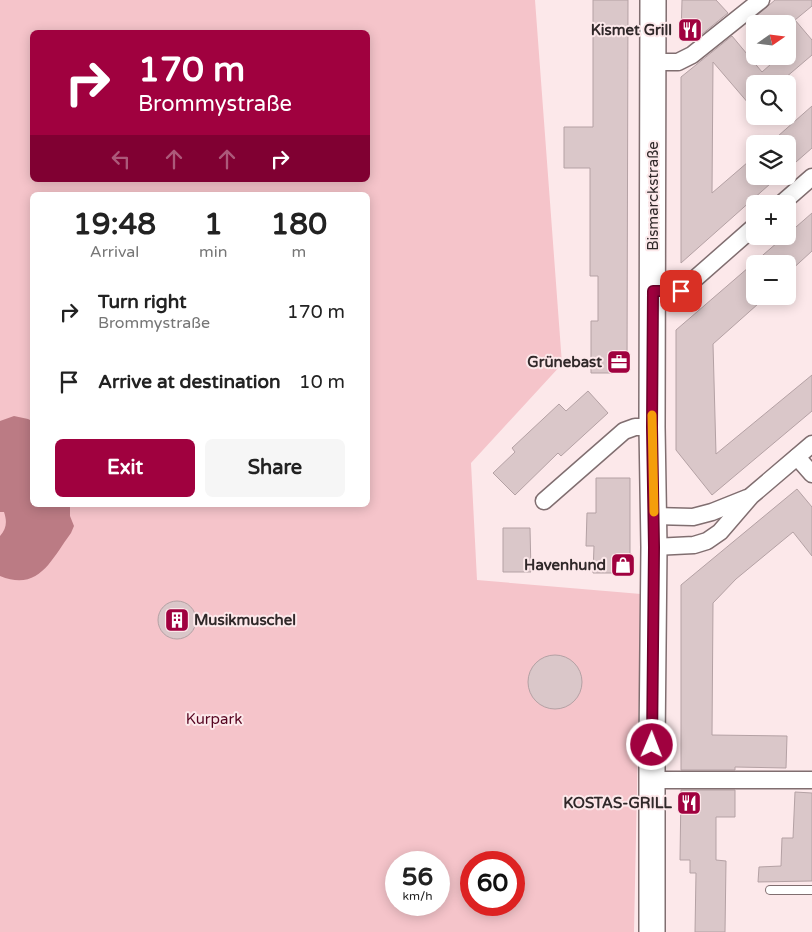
<!DOCTYPE html>
<meta charset="utf-8">
<style>
body{margin:0;font-family:"Varela Round",sans-serif;background:#f6f6f6;color:#222;height:100vh;display:flex;flex-direction:column;font-size:19px;white-space:nowrap}
*{box-sizing:border-box;margin:0}
p{font-size:16px;color:#767676}
.icon{flex:none;width:28px;height:28px;fill:none;stroke:currentColor;stroke-width:2;stroke-linecap:round;stroke-linejoin:round}
.map{position:relative;flex:1;overflow:hidden}
.details{position:absolute;left:30px;top:192px;width:340px;height:315px;display:flex;flex-direction:column;background:#fff;border-radius:8px;box-shadow:0 2px 12px #0003}
.details>*{flex:none}
.top-card{position:absolute;left:30px;top:30px;width:340px;height:152px;border-radius:8px;box-shadow:0 2px 12px #0003;background:#a0013f;color:#fff;overflow:hidden}
.needle{width:32px;rotate:76deg}
.tools{position:absolute;left:746px;top:15px;display:grid;gap:10px}
.tools a{display:grid;place-items:center;width:50px;height:50px;border-radius:8px;background:#fff;box-shadow:0 2px 12px #0003;font-size:25px}
.speed{position:absolute;left:385px;top:851px;display:flex;gap:10px;font-size:25px;font-weight:700;text-align:center}
.speed>*{display:grid;place-content:center;width:65px;height:65px;border-radius:50%;background:#fff;box-shadow:0 2px 12px #0003;line-height:1}
.speed small{font-size:12px;font-weight:400}
.speed .limit{border:8px solid #d22;background:#fff;color:#111}
.pin{position:absolute;display:grid;place-items:center;width:42px;height:42px;color:#fff;margin:-21px;border-radius:10px;box-shadow:0 2px 8px #0006}
.me{position:absolute;width:55px;margin:-28px;rotate:1deg;stroke-linejoin:round;filter:drop-shadow(0 0 4px #0008)}
.turn{display:flex;align-items:center;gap:18px;height:105px;padding:0 25px;font-size:22px}
.turn .icon{width:65px;height:65px;stroke-width:2.5}
.turn b{display:block;font-size:35px;line-height:42px}
.lanes{display:flex;align-items:center;height:48px;padding:0 25px;background:#0003;justify-content:center;gap:25px;direction:ltr}
.lanes .off{opacity:.35}
.eta{display:flex;justify-content:space-evenly;align-items:center;height:85px;text-align:center}
.eta b{font-size:30px;font-weight:700;line-height:35px}
.cta{display:flex;gap:10px;margin-top:auto;padding:10px 25px}
.cta a{flex:1;height:58px;border-radius:8px;background:#a0013f;color:#fff;font-size:20px;font-weight:700;line-height:58px;text-align:center}
.cta a+a{background:#f6f6f6;color:#222}
ul{padding:0;list-style:none}
li{display:flex;align-items:center;gap:15px;height:70px;padding:0 25px}
li div{flex:1}
li b{display:block;font-size:19px}
li em{font-style:normal}
.map>svg:first-child{display:block}
.green{fill:#f5c4ca;fill-rule:evenodd}
.water{fill:#bb7b84}
.building{fill:#dac7c9;stroke:#b4a1a4}
.lines{fill:none;stroke-linecap:round;stroke-linejoin:round}
.lane-casing{stroke:#806e70;stroke-width:10}
.street-casing{stroke:#806e70;stroke-width:19}
.primary-casing{stroke:#806e70;stroke-width:28}
.lane{stroke:#fff;stroke-width:8}
.street{stroke:#fff;stroke-width:16}
.primary{stroke:#fff;stroke-width:25}
.route-casing{stroke:#680129;stroke-width:12}
.route{stroke:#a0013f;stroke-width:9}
.slow{stroke:#f59e0b;stroke-width:9}
.labels{text-anchor:middle;dominant-baseline:central;stroke-width:4;stroke-linejoin:round;paint-order:stroke}
.poi-label{font-size:15px;font-weight:bold;fill:#302829;stroke:#fce8ea;text-anchor:end}
.street-label{font-size:15px;fill:#302829;stroke:#fce8ea}
.park-label{font-size:15px;fill:#560520;stroke:#fce8ea}
</style>
<div class="map">
<svg width="812" height="932" viewBox="0 0 812 932">
<rect width="100%" height="100%" fill="#fce8ea"/>
<path class="green" d="M 0,0 L 535,0 L 562,364 L 471,463 L 477,580 L 641,594 L 634,932 L 0,932 ZM 32,32 L 368,32 L 368,180 L 32,180 ZM 32,195 L 368,195 L 368,505 L 32,505 ZM 396,862 L 439,862 L 439,905 L 396,905 ZM 471,862 L 514,862 L 514,905 L 471,905 Z"/>
<path class="water" d="M 14,416 L 28,419 L 32,421 L 32,505 L 70,505 L 70,516 L 74,526 L 71,533 C 51,560 39,592 0,576 L 0,536 C 7,528 7,521 4,512 L 0,512 L 0,421 Z"/>
<g class="building">
<path d="M 593,0 L 628,0 L 627,373 L 591,373 L 591,321 L 598,321 L 598,276 L 590,276 L 590,168 L 564,168 L 564,127 L 593,127 Z"/>
<path d="M 682,0 L 716,0 L 728,13 L 696,39 L 681,35 Z"/>
<path d="M 775,0 L 812,0 L 812,6 L 795,20 L 812,40 L 812,55 L 778,84 L 755,84 L 755,111 L 713,62 L 712,193 L 755,156 L 755,176 L 779,176 L 681,263 L 681,77 L 732,36 L 762,72 L 780,56 L 788,56 L 788,50 L 794,45 L 788,37 L 788,24 L 747,24 Z"/>
<path d="M 812,106 L 812,148 L 788,169 L 788,144 L 769,144 Z"/>
<path d="M 812,213 L 812,251 L 788,273 L 788,264 L 755,264 L 755,296 L 767,296 L 713,344 L 716,454 L 812,375 L 812,411 L 712,495 L 676,450 L 676,330 L 785,236 L 788,236 L 788,234 Z"/>
<path d="M 588,391 L 608,413 L 561,456 L 558,453 L 515,495 L 493,473 L 515,452 L 512,448 L 559,404 L 566,411 Z"/>
<path d="M 596,478 L 630,478 L 630,573 L 593,573 L 594,546 L 586,546 L 587,513 L 596,513 Z"/>
<path d="M 797,489 L 812,507 L 812,556 L 793,532 L 736,579 L 713,603 L 712,735 L 787,736 L 786,768 L 735,767 L 735,770 L 681,770 L 681,585 Z"/>
<path d="M 503,528 L 530,528 L 531,572 L 503,572 Z"/>
<circle cx="177" cy="620" r="19"/>
<circle cx="555" cy="682" r="27"/>
<path d="M 681,790 L 735,790 L 735,817 L 716,817 L 716,860 L 726,861 L 725,932 L 695,932 L 696,873 L 690,873 L 690,860 L 680,860 Z"/>
<path d="M 795,792 L 812,793 L 812,881 L 758,882 L 759,867 L 781,866 L 782,838 L 793,838 Z"/>
</g>
<g class="lines">
<defs>
<path id="lane" d="M 770,890 L 812,890"/>
<g id="street">
<path d="M 653,62 L 678,62 L 692,55 L 761,0"/>
<path d="M 781,204 L 812,177"/>
<path d="M 653,291 L 681,291 L 755,226"/>
<path d="M 797,457 L 812,474"/>
<path d="M 544,501 L 624,431 L 635,427 L 652,427"/>
<path d="M 654,516 L 693,517 L 712,512 L 747,498"/>
<path d="M 654,547 L 694,545 L 707,541 L 720,532 L 751,496 L 812,444"/>
<path d="M 652,780 L 812,780"/>
</g>
<path id="primary" d="M 652,932 L 652,745 L 654,547 L 652,427 L 653,0"/>
</defs>
<use href="#lane" class="lane-casing"/>
<use href="#street" class="street-casing"/>
<use href="#primary" class="primary-casing"/>
<use href="#lane" class="lane"/>
<use href="#street" class="street"/>
<use href="#primary" class="primary"/>
</g>
<g class="lines">
<defs>
<path id="route" d="M 652,745 L 654,547 L 652,427 L 653,291 L 681,291"/>
</defs>
<use href="#route" class="route-casing"/>
<use href="#route" class="route"/>
<path class="slow" d="M 652,415 L 654,512"/>
</g>
<defs>
<symbol id="restaurant-square" viewBox="-11 -11 22 22"><rect x="-9" y="-9" width="18" height="18" rx="4" fill="#a0013f" stroke="#fce8ea"/><path d="M-5-6h1v4h1v-4h1v4h1v-4h1v5L-1.5 .5V6h-2V.5L-5-1ZM5-6V6H3V1.5H1.5Q1.5-4 5-6Z" fill="#fff"/></symbol>
<symbol id="office-square" viewBox="-11 -11 22 22"><rect x="-9" y="-9" width="18" height="18" rx="4" fill="#a0013f" stroke="#fce8ea"/><path d="M-6-3h4V-5.5h4V-3h4V5H-6ZM-1-4.5V-3h2v-1.5ZM-6 0V1H6V0Z" fill="#fff"/></symbol>
<symbol id="shop-square" viewBox="-11 -11 22 22"><rect x="-9" y="-9" width="18" height="18" rx="4" fill="#a0013f" stroke="#fce8ea"/><path d="M-5-2.5h2.3a2.7 3.5 0 0 1 5.4 0H5L5.5 6h-11ZM-1.5-2.5h3a1.5 2.3 0 0 0-3 0Z" fill="#fff"/></symbol>
<symbol id="building-square" viewBox="-11 -11 22 22"><rect x="-9" y="-9" width="18" height="18" rx="4" fill="#a0013f" stroke="#fce8ea"/><path d="M-4-6H4V6H1V3H-1V6H-4ZM-2.5-4.3h1.7v1.8h-1.7ZM.8-4.3h1.7v1.8H.8ZM-2.5-1h1.7V.8h-1.7ZM.8-1h1.7V.8H.8Z" fill="#fff"/></symbol>
</defs>
<g fill-rule="evenodd">
<use href="#restaurant-square" x="676" y="16" width="28" height="28"/>
<use href="#office-square" x="605" y="348" width="28" height="28"/>
<use href="#shop-square" x="609" y="551" width="28" height="28"/>
<use href="#building-square" x="163" y="606" width="28" height="28"/>
<use href="#restaurant-square" x="675" y="789" width="28" height="28"/>
</g>
<g class="labels">
<g class="poi-label">
<text x="672" y="30">Kismet Grill</text>
<text x="602" y="362">Grünebast</text>
<text x="606" y="565">Havenhund</text>
<text x="194" y="620" text-anchor="start">Musikmuschel</text>
<text x="672" y="803">KOSTAS-GRILL</text>
</g>
<g class="street-label">
<text transform="translate(653 196) rotate(-90)">Bismarckstraße</text>
</g>
<g class="park-label">
<text x="214" y="719">Kurpark</text>
</g>
</g>
</svg>
<div class="tools">
<a><svg class="needle" viewBox="-14 -14 28 28"><path d="M0-13l5 13h-10z" fill="#e53935"/><path d="M0 13l5-13h-10z" fill="#767676"/></svg></a>
<a><svg class="icon" aria-label="search" viewBox="0 0 24 24"><circle cx="10" cy="10" r="6"/><path d="M15 15l6 6"/></svg></a>
<a><svg class="icon" aria-label="layers" viewBox="0 0 24 24"><path d="M12 4l9 5-9 5-9-5zM3 14l9 5 9-5"/></svg></a>
<a>+</a>
<a>−</a>
</div>
<div class="speed"><div>56<small>km/h</small></div><div class="limit">60</div></div>
<div class="pin" style="left:681px;top:291px;background:#d93025"><svg class="icon" aria-label="arrive" viewBox="0 0 24 24"><path d="M6 21V4h12l-3 4 3 4H6"/></svg></div>
<svg class="me" style="left:652px;top:745px" viewBox="-20 -20 40 40"><circle r="17" fill="#a0013f" stroke="#fff" stroke-width="3"/><path d="M0-11L8 9 0 5-8 9z" fill="#fff"/></svg>
<div class="top-card">
<div class="turn"><svg class="icon" aria-label="right" viewBox="0 0 24 24"><path d="M7 20v-9h11M14 6l5 5-5 5"/></svg><div><b>170 m</b>Brommystraße</div></div>
<div class="lanes"><svg class="icon off" aria-label="left" viewBox="0 0 24 24"><path d="M17 20v-9H6M10 6l-5 5 5 5"/></svg><svg class="icon off" aria-label="ahead" viewBox="0 0 24 24"><path d="M12 20V5M6 11l6-6 6 6"/></svg><svg class="icon off" aria-label="ahead" viewBox="0 0 24 24"><path d="M12 20V5M6 11l6-6 6 6"/></svg><svg class="icon" aria-label="right" viewBox="0 0 24 24"><path d="M7 20v-9h11M14 6l5 5-5 5"/></svg></div>
</div>
<section class="details">
<div class="eta">
<div><b>19:48</b><p>Arrival</p></div>
<div><b>1</b><p>min</p></div>
<div><b>180</b><p>m</p></div>
</div>
<ul>
<li><svg class="icon" aria-label="right" viewBox="0 0 24 24"><path d="M7 20v-9h11M14 6l5 5-5 5"/></svg><div><b>Turn right</b><p>Brommystraße</p></div><em>170 m</em></li>
<li><svg class="icon" aria-label="arrive" viewBox="0 0 24 24"><path d="M6 21V4h12l-3 4 3 4H6"/></svg><div><b>Arrive at destination</b></div><em>10 m</em></li>
</ul>
<div class="cta"><a>Exit</a><a>Share</a></div>
</section>
</div>
